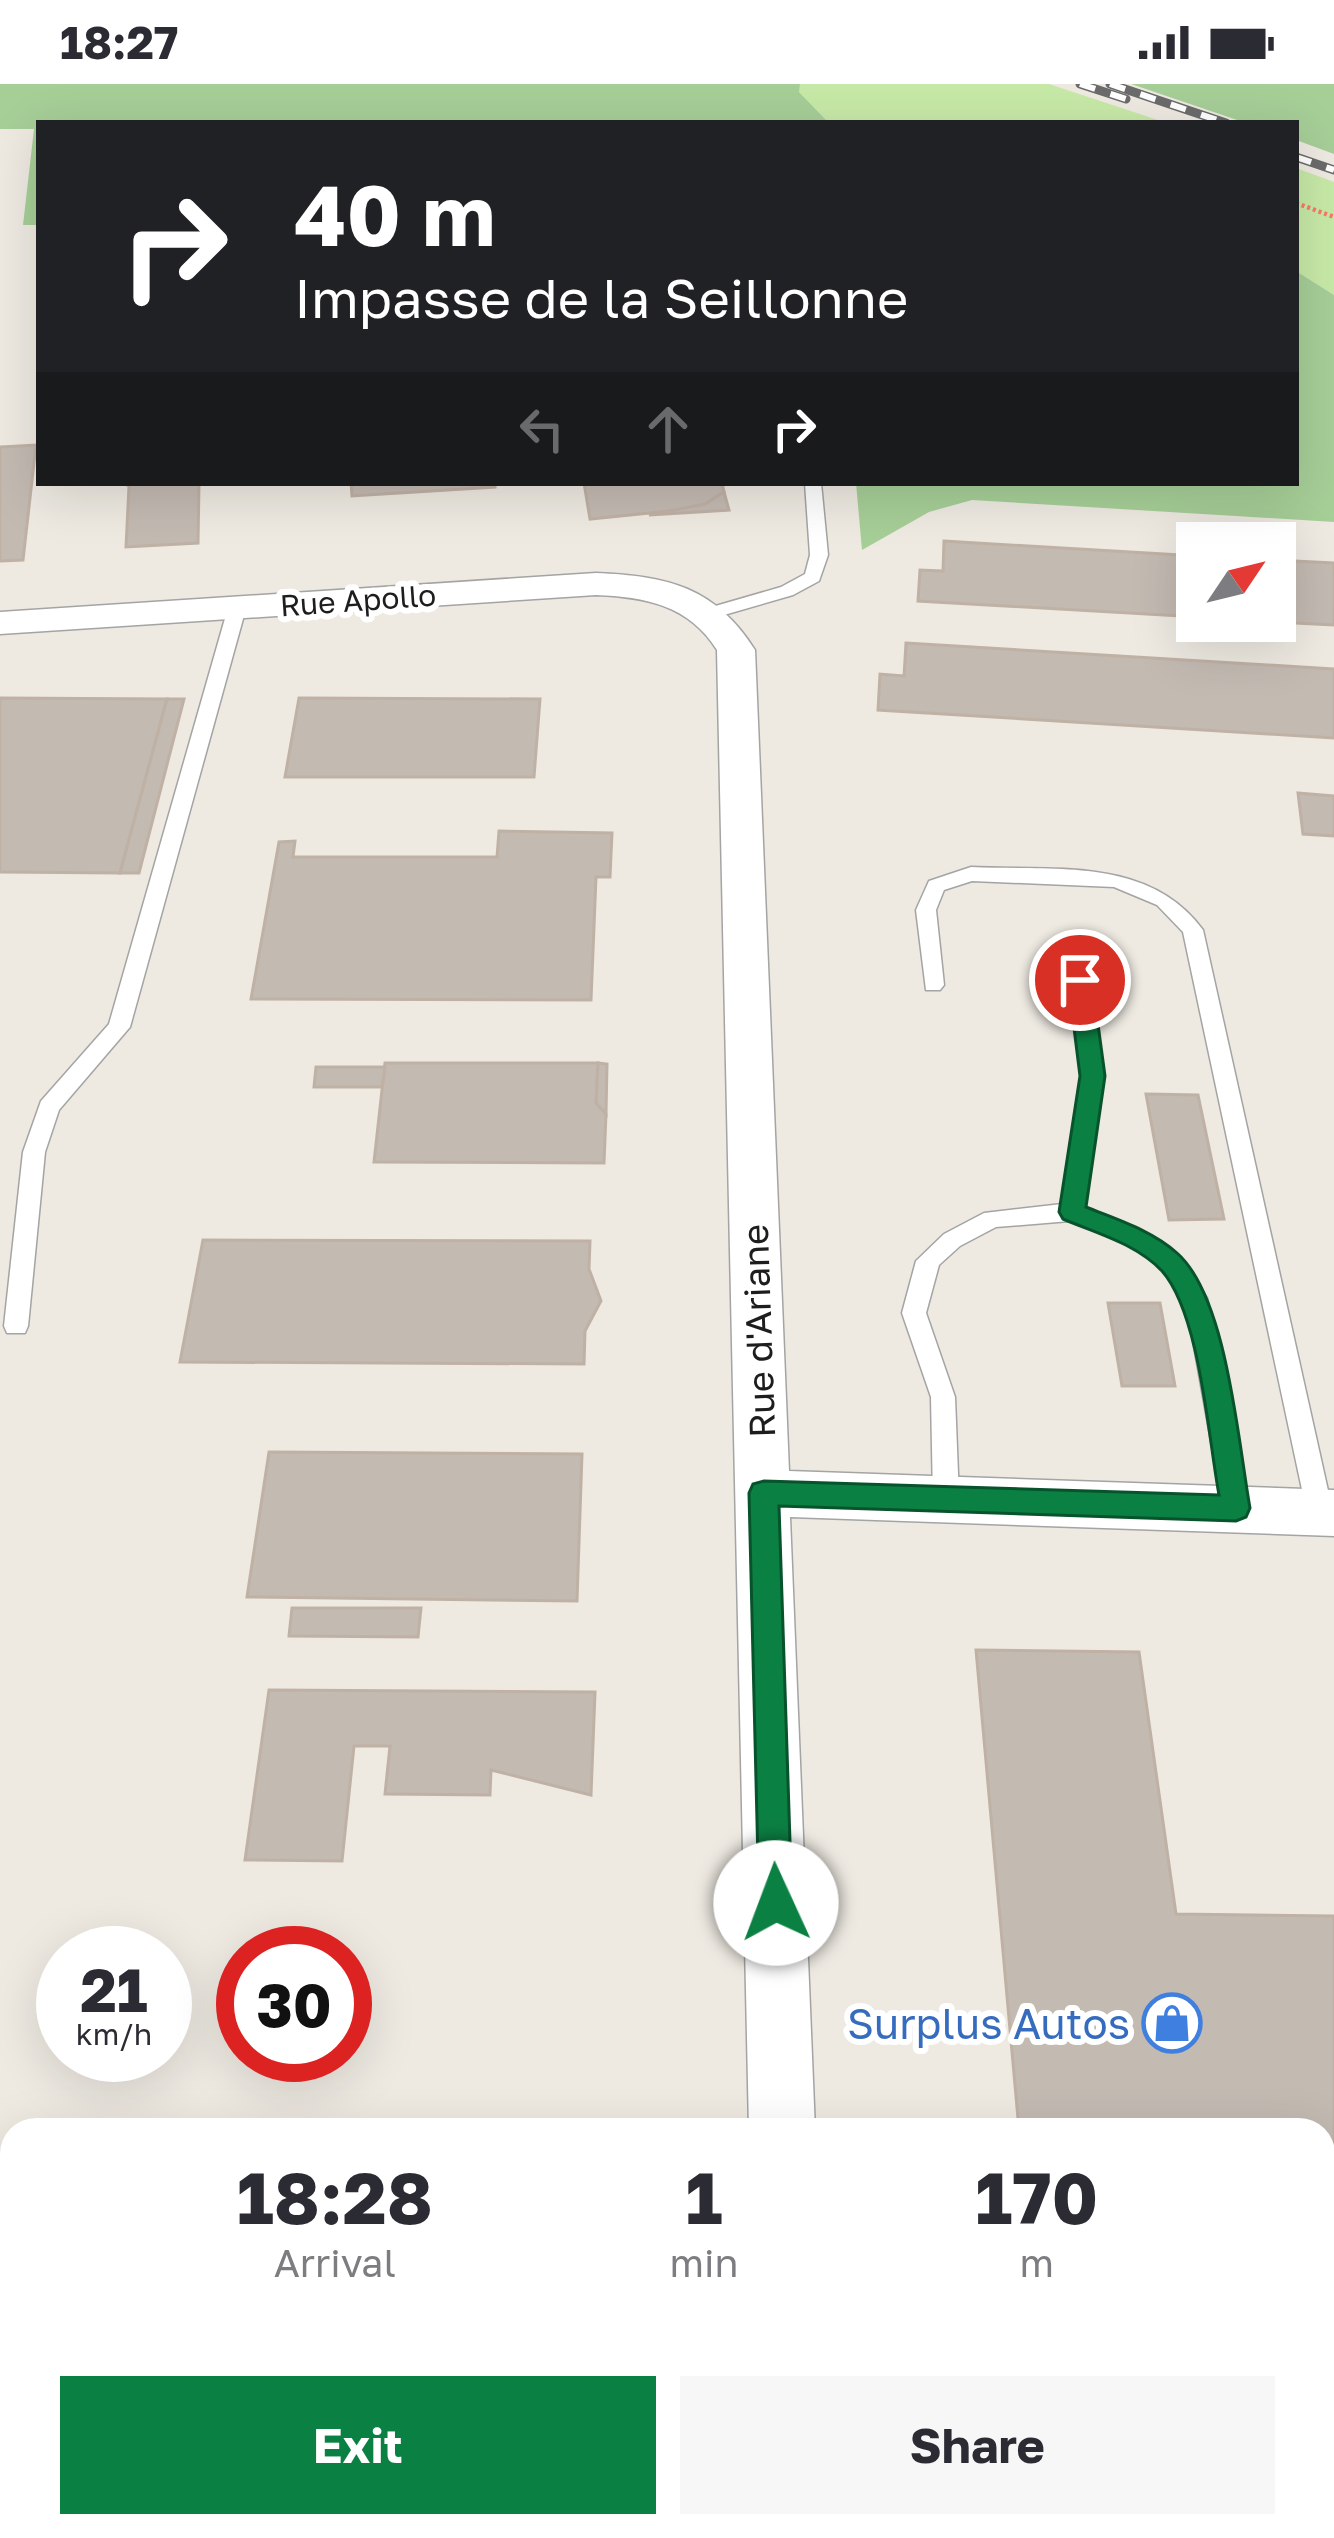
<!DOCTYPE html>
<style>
body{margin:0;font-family:"Golos Text",sans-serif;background:#f7f7f7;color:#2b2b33;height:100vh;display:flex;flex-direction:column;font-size:45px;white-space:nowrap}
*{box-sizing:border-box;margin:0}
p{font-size:39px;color:#7c7c81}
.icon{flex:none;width:66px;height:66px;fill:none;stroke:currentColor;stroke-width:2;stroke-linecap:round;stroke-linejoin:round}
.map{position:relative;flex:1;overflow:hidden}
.drawer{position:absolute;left:0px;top:2034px;width:1335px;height:420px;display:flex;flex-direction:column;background:#fff;border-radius:36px 36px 0 0;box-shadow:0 12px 48px #0002}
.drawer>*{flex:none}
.hud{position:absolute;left:36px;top:36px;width:1263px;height:366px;border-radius:0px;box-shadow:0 12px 48px #0002;background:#202124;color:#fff;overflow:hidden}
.needle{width:78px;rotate:55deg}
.tools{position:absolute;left:1176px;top:438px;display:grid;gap:24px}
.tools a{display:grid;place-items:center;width:120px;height:120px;border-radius:0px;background:#fff;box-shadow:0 12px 48px #0002;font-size:60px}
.speed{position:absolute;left:36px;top:1842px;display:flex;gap:24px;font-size:60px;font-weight:700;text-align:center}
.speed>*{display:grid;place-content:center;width:156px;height:156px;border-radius:50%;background:#fff;box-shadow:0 12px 48px #0002;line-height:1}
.speed small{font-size:30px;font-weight:400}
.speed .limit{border:18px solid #d22;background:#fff;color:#111}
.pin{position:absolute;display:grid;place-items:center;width:102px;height:102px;color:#fff;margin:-51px;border:6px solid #fff;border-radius:50%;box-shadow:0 3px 12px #0007}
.me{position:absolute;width:132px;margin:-66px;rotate:358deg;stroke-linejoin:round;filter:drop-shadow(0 0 9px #0008)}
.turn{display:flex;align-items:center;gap:42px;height:252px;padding:0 60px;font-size:54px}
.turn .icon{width:156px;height:156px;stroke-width:2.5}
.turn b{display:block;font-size:84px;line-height:102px}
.lanes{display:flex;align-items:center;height:114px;padding:0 60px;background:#0003;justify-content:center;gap:60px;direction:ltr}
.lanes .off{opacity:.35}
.eta{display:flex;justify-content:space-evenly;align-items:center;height:204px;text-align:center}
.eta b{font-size:72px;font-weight:700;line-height:84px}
.button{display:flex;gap:24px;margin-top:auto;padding:24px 60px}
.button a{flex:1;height:138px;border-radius:0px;background:#0b8043;color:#fff;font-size:48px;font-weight:700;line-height:138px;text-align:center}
.button a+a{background:#f7f7f7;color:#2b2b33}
.status{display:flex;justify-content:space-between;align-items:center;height:84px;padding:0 60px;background:#fff;direction:ltr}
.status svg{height:33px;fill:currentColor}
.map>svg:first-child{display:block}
.grass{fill:#c7e9a7}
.forest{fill:#a6ce97}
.building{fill:#c3bab2;stroke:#c0b1a5;stroke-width:3}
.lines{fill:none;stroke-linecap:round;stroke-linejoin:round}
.service-casing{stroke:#a4a4a4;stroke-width:3}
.minor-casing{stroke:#a4a4a4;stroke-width:3}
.path{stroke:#fa7967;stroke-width:4.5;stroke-dasharray:3 3;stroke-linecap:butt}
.service{fill:#fff;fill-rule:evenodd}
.minor{fill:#fff;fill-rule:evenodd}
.rail-casing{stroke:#6b6b6b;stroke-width:9}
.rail{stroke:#fff;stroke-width:6;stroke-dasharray:16;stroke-linecap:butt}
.route{fill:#0b8043;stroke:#07532c;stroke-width:3}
.labels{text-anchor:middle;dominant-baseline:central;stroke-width:12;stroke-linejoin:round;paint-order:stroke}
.far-street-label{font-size:30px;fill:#1d1d1d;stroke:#fff}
.street-label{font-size:36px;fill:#1d1d1d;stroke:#fff}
.near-shop-label{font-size:42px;fill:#366cbe;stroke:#fff;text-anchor:end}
</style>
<div class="status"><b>18:27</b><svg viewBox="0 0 49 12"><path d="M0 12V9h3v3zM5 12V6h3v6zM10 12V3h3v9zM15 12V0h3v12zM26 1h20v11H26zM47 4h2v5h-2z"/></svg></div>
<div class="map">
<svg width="1334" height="2454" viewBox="0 0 1334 2454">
<rect width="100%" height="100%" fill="#eeeae2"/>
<g class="grass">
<path d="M 800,0 L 1049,0 L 1167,39 L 829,39 L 798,7 Z"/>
<path d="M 1296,84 L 1334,98 L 1334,211 L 1296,187 Z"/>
</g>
<g class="forest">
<path d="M 0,0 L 800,0 L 799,8 L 829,39 L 39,39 L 39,141 L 23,141 L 34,45 L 0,45 Z"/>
<path d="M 1131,0 L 1334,0 L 1334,70 L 1296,56 L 1296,39 L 1246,39 Z"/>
<path d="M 1296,187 L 1334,211 L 1334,438 L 972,416 L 929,428 L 862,466 L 856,399 L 1296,399 Z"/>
</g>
<g class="building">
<path d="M 36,361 L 23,476 L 0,477 L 0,363 Z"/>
<path d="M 123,399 L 199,399 L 198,459 L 126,463 L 129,402 Z"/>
<path d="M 351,399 L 495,399 L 495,403 L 352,412 Z"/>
<path d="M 584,399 L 722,399 L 724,408 L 705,420 L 679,426 L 590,435 Z"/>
<path d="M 724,408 L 729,426 L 649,431 L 705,420 Z"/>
<path d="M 944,457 L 1197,472 L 1197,533 L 918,517 L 920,486 L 943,487 Z"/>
<path d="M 1275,476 L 1334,479 L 1334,541 L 1258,537 L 1275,537 Z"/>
<path d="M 906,559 L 1334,585 L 1334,654 L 878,626 L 880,590 L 904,592 Z"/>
<path d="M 0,614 L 167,615 L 120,789 L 0,788 Z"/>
<path d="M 299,614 L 540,615 L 534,693 L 285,693 Z"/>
<path d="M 167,615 L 184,615 L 139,789 L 120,789 Z"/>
<path d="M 1298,709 L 1334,712 L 1334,752 L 1303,750 Z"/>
<path d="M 499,747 L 612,749 L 610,793 L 596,793 L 591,916 L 251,915 L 279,758 L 295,757 L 293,773 L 497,773 Z"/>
<path d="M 385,979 L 598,979 L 596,1019 L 606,1030 L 604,1079 L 374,1078 Z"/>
<path d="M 598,979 L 607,980 L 606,1030 L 596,1019 Z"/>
<path d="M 316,983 L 385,983 L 382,1003 L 314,1003 Z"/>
<path d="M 1146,1010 L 1198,1011 L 1224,1135 L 1169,1136 Z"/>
<path d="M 203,1156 L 590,1157 L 589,1185 L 601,1217 L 585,1247 L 584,1280 L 180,1278 Z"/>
<path d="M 1108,1219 L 1160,1219 L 1175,1302 L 1122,1302 Z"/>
<path d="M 269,1368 L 582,1370 L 577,1517 L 247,1513 Z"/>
<path d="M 292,1524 L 421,1524 L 418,1553 L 289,1552 Z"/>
<path d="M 976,1566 L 1139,1568 L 1176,1830 L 1334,1832 L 1334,2219 L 1323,2219 L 1323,2046 L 1019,2046 Z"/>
<path d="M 269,1606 L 595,1608 L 591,1711 L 491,1686 L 490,1711 L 385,1710 L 390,1662 L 354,1662 L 342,1777 L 245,1776 Z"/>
<path d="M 1323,2219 L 1334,2219 L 1334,2338 L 1323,2337 Z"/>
<path d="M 0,2378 L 12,2378 L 12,2442 L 74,2442 L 72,2454 L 0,2454 Z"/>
</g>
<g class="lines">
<defs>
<g id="service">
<path d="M 805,399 L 821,399 L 828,471 L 819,497 L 793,511 L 717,533 L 705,533 L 705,525 L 781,503 L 805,490 L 810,471 Z"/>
<path d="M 237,519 L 246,524 L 130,943 L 59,1026 L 45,1068 L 28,1242 L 25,1249 L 7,1249 L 4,1242 L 23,1068 L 41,1017 L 109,940 L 228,524 Z"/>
<path d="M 971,783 C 1053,787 1149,772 1203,846 L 1333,1429 L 1329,1437 L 1320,1440 L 1311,1437 L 1307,1429 L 1183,848 L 1157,821 L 1114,803 L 972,797 L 944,806 L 936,826 L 944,901 L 940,906 L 926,906 L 916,826 L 929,797 Z"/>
<path d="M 1080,889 L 1091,896 L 1104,992 L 1084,1123 L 1141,1147 L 1178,1172 L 1207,1214 L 1249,1424 L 1245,1432 L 1236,1435 L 1227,1432 L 1223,1424 L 1187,1223 L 1162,1184 L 1125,1159 L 1070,1137 L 996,1143 L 960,1162 L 939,1181 L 926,1229 L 955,1313 L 959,1415 L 955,1423 L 946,1426 L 937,1423 L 933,1415 L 931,1313 L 902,1229 L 916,1177 L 944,1150 L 984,1129 L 1062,1120 L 1082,992 L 1069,896 Z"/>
</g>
<g id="minor">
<path d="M 596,489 C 668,492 715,503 755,566 L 789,1387 L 1334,1406 L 1334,1452 L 790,1433 L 815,2046 L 749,2046 L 717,566 C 689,521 645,513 596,511 L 0,550 L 0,528 Z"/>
<rect x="757" y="2442" width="74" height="12"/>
</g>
</defs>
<use href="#service" class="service-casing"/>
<use href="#minor" class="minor-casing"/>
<path class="path" d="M 1296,119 L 1334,133"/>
<use href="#service" class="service"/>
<use href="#minor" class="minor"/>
<defs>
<g id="rail">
<path d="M 1080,0 L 1126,15"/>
<path d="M 1110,0 L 1226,39"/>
<path d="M 1296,73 L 1334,86"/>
</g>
</defs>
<use href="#rail" class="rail-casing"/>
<use href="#rail" class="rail"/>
</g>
<path class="route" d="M 1080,888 L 1092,896 L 1105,992 L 1086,1123 C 1118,1136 1151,1146 1177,1169 C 1227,1213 1238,1357 1250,1424 L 1246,1433 L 1236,1437 L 779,1422 L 792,1819 L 788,1830 L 776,1835 L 764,1830 L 759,1819 L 749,1409 L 753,1400 L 764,1397 L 1219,1411 C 1208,1352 1200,1230 1162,1187 C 1137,1160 1096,1149 1063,1135 L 1059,1128 L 1080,992 L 1068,896 Z"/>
<defs>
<symbol id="shop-ring" viewBox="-11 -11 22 22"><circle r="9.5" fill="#fff" stroke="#3f7fe0" stroke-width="1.5"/><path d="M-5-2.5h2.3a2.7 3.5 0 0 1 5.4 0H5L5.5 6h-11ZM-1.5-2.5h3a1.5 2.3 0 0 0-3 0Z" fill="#3f7fe0"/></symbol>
</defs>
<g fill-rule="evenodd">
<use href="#shop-ring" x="1139" y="1906" width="66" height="66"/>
</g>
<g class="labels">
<g class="far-street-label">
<text transform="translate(358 516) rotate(-4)">Rue Apollo</text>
</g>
<g class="street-label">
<text transform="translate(758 1247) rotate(-92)">Rue d'Ariane</text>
</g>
<g class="near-shop-label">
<text x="1130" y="1939">Surplus Autos</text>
</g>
</g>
</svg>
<div class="tools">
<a><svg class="needle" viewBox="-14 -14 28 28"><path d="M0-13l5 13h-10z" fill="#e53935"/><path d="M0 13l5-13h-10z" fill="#7c7c81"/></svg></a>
</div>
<div class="speed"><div>21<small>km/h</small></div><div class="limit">30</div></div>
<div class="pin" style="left:1080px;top:896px;background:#d93025"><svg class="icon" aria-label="arrive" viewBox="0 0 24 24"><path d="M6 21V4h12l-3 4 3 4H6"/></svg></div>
<svg class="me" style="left:776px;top:1819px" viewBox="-20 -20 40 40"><circle r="19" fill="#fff"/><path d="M0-13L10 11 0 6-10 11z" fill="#0b8043"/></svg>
<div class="hud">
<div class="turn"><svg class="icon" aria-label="right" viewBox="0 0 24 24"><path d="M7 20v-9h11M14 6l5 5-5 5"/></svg><div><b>40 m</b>Impasse de la Seillonne</div></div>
<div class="lanes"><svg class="icon off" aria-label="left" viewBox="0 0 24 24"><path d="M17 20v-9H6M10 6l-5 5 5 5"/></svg><svg class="icon off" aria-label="ahead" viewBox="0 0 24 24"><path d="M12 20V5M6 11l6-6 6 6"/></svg><svg class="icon" aria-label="right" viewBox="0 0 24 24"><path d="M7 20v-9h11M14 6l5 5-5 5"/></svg></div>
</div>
<section class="drawer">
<div class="eta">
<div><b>18:28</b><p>Arrival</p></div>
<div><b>1</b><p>min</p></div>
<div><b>170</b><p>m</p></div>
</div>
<div class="button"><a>Exit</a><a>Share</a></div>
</section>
</div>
